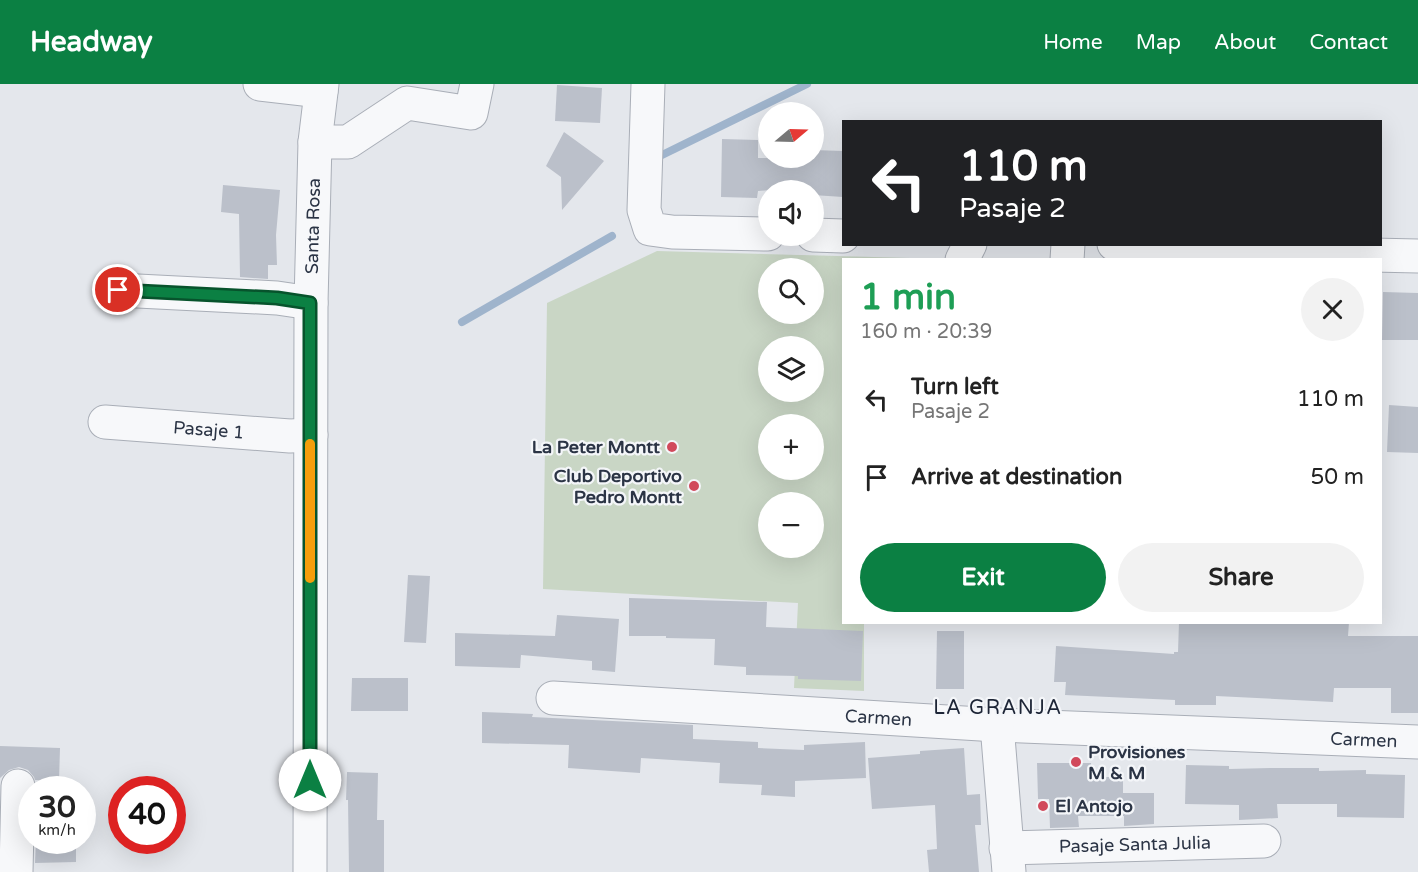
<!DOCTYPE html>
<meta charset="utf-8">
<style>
body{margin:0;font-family:"Varela Round",sans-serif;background:#f2f2f2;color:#222;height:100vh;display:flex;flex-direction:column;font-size:22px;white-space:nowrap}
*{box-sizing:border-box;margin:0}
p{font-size:20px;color:#767676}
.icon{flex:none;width:33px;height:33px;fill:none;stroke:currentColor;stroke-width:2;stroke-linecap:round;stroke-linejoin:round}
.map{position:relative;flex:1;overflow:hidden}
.panel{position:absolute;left:842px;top:174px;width:540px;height:366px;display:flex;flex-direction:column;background:#fff;border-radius:0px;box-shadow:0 6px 24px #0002}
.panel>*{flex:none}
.guide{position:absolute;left:842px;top:36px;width:540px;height:126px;border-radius:0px;box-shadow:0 6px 24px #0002;background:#202124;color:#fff;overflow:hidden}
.needle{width:39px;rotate:71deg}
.tools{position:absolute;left:758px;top:18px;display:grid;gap:12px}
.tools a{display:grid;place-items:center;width:66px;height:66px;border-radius:50%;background:#fff;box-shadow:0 6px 24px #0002;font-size:30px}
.speed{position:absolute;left:18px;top:692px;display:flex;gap:12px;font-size:30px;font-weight:700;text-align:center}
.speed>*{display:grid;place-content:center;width:78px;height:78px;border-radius:50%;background:#fff;box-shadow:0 6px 24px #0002;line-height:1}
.speed small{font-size:15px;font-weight:400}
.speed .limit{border:9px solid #d22;background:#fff;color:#111}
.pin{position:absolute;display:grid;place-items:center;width:51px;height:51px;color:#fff;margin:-26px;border:3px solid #fff;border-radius:50%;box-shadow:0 2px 6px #0007}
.me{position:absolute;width:66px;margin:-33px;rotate:0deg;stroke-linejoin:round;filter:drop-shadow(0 0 4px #0008)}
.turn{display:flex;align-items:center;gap:21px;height:126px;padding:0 18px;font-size:27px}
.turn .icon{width:78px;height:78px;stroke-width:2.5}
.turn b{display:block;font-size:42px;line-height:51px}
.round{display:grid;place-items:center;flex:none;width:63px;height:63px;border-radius:32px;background:#f2f2f2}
.overview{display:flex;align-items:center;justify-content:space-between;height:102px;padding:0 18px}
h1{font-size:36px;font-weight:700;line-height:45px;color:#1e9e55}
.button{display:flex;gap:12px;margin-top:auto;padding:12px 18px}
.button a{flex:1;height:69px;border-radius:36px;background:#0b8043;color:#fff;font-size:24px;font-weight:700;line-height:69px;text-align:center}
.button a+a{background:#f2f2f2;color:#222}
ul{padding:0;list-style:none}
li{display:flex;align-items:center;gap:18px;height:78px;padding:0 18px}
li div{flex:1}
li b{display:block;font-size:22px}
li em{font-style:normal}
header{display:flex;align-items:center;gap:36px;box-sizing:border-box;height:84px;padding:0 30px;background:#0b8043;color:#fff}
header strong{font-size:28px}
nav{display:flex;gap:33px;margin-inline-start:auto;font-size:21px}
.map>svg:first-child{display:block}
.green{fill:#c9d6c5;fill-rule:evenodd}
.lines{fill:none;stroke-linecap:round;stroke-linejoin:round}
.stream{stroke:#9fb4cc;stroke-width:8}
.building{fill:#bbc0ca}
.minor-casing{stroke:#a9aeb7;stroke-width:35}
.minor{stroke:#f7f8fa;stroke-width:33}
.route-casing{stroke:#07532c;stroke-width:15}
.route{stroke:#0b8043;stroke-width:10}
.slow{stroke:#f59e0b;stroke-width:10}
.poi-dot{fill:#d1495b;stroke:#f4f6f9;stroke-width:2}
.labels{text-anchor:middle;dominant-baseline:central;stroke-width:4.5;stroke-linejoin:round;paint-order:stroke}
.street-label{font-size:18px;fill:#2b3445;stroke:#f4f6f9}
.poi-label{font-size:18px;font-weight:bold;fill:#2b3445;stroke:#f4f6f9;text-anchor:end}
.neighbourhood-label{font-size:20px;letter-spacing:1.5px;fill:#1d2536;stroke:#f4f6f9}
</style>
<header>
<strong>Headway</strong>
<nav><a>Home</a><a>Map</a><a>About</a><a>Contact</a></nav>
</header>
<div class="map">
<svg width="1418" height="788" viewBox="0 0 1418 788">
<rect width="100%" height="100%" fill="#e4e7ec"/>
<path class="green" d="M 657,167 L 946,175 L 843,176 L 843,538 L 864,539 L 864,607 L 794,604 L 798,519 L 543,505 L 547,219 ZM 768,184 L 813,184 L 813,230 L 768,230 ZM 768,262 L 813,262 L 813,308 L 768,308 ZM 768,340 L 813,340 L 813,386 L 768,386 ZM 768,418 L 813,418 L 813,464 L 768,464 Z"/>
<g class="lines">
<g class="stream">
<path d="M 660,72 L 807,0"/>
<path d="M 462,238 L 612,152"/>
</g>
</g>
<g class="building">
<path d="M 557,1 L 602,4 L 600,39 L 555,37 Z"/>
<path d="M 564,48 L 604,77 L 562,126 L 561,93 L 546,82 Z"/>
<path d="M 722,55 L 758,56 L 758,74 L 813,74 L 813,66 L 843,67 L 843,113 L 813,111 L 813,106 L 803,106 L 802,103 L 758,107 L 757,114 L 721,113 Z"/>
<path d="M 223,101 L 280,106 L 276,151 L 277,181 L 268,181 L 268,195 L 240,193 L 239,130 L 221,128 Z"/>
<path d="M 1383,208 L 1418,209 L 1418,256 L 1382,256 Z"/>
<path d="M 1389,321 L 1418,323 L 1418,369 L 1387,368 Z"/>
<path d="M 408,491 L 430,492 L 426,559 L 404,558 Z"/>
<path d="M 629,514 L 767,518 L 766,543 L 863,547 L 861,597 L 798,595 L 798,592 L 746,591 L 746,583 L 714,581 L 715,555 L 666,554 L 666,552 L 629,552 Z"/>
<path d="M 557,531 L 619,535 L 615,588 L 592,586 L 592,577 L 521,571 L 520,584 L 455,582 L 455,549 L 555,552 Z"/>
<path d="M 1179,538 L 1349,538 L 1348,552 L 1418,552 L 1418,629 L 1391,629 L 1391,604 L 1334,604 L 1333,618 L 1216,612 L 1216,621 L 1175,621 L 1175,616 L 1065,611 L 1066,598 L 1054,598 L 1056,562 L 1174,570 L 1174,568 L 1178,568 Z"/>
<path d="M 937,547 L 964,547 L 964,605 L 936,605 Z"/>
<path d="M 352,594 L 408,594 L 408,627 L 351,627 Z"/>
<path d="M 482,628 L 533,630 L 532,633 L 693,641 L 693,655 L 758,658 L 758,664 L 804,666 L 804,661 L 865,658 L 866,694 L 795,697 L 795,713 L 761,711 L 762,701 L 719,699 L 720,679 L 641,674 L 640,689 L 568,684 L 569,661 L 482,659 Z"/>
<path d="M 0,662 L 60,664 L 59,697 L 35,696 L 34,693 L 28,686 L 19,683 L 9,686 L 0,694 Z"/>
<path d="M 964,664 L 967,711 L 980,710 L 981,741 L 975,741 L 979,788 L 929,788 L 927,766 L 937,765 L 935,721 L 872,725 L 868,674 L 920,670 L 920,667 Z"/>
<path d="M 1037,679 L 1091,679 L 1092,693 L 1123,693 L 1123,709 L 1154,709 L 1154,740 L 1124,742 L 1124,732 L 1078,732 L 1079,743 L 1050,744 L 1049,715 L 1038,715 Z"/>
<path d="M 1186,681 L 1229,682 L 1229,685 L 1270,684 L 1319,684 L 1319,687 L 1366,686 L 1366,690 L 1405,691 L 1404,734 L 1337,733 L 1337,720 L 1277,720 L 1278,734 L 1239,736 L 1239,721 L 1185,720 Z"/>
<path d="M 347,688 L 378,689 L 377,736 L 384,736 L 384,788 L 349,788 L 348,716 L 346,716 Z"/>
<path d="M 36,756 L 76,756 L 76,778 L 35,779 Z"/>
</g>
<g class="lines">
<defs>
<g id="minor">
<path d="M 260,0 L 321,7"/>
<path d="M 648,0 L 644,126 L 650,145 L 672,148 L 768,150"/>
<path d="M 315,58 L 348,58 L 407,19 L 471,29 L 477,0"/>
<path d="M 813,151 L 843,152"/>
<path d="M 1114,160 L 1191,167 L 1418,172"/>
<path d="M 962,176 L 970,160"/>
<path d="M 1067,176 L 1068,160"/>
<path d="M 118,206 L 277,214 L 311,219"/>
<path id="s1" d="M 105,338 L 290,352 L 311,351"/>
<path id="s2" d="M 553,614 L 997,641 L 1418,658"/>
<path d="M 997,641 L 1009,788"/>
<path id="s3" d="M 1006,764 L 1264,757"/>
<path d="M 16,788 L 18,702"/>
<path id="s4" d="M 310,788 L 311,219 L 315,58 L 322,0"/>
</g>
</defs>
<use href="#minor" class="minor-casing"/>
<use href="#minor" class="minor"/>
</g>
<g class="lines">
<defs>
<path id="route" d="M 118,206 L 277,214 L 310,219 L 310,696"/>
</defs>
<use href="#route" class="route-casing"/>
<use href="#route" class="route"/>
<path class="slow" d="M 310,494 L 310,360"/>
</g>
<g class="poi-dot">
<circle cx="672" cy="363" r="6"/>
<circle cx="694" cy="402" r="6"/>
<circle cx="1076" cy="678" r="6"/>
<circle cx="1043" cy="722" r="6"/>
</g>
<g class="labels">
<g class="street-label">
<text stroke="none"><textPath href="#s4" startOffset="646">Santa Rosa</textPath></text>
<text stroke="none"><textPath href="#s1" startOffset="104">Pasaje 1</textPath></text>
<text stroke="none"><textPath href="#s2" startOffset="326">Carmen</textPath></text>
<text stroke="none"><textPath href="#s2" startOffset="812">Carmen</textPath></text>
<text stroke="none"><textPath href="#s3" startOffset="129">Pasaje Santa Julia</textPath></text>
</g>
<g class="poi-label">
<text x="660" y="363">La Peter Montt</text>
<text x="682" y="392">Club Deportivo<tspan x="682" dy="21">Pedro Montt</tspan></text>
<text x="1088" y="668" text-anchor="start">Provisiones<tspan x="1088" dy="21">M &amp; M</tspan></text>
<text x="1055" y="722" text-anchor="start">El Antojo</text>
</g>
<g class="neighbourhood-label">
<text x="998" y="624">LA GRANJA</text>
</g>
</g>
</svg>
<div class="tools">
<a><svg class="needle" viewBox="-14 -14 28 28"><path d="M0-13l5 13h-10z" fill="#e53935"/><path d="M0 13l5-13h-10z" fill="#767676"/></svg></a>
<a><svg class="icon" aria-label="sound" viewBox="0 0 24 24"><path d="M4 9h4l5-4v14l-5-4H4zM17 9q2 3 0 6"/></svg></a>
<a><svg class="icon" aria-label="search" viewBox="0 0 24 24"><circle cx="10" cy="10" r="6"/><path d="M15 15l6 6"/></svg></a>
<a><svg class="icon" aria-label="layers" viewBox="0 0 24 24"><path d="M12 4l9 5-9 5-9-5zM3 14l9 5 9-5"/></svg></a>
<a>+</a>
<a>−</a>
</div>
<div class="speed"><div>30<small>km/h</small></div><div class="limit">40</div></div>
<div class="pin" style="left:118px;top:206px;background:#d93025"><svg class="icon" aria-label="arrive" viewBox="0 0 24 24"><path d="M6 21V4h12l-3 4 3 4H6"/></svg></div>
<svg class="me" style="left:310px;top:696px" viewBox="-20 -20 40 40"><circle r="19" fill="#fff"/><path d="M0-13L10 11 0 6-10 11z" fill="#0b8043"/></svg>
<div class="guide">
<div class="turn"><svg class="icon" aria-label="left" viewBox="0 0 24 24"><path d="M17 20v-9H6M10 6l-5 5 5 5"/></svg><div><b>110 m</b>Pasaje 2</div></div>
</div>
<section class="panel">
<div class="overview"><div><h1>1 min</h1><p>160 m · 20:39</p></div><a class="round"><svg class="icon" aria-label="close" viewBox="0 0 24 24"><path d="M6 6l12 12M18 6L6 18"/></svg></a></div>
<ul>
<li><svg class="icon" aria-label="left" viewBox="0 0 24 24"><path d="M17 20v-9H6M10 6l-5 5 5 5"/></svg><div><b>Turn left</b><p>Pasaje 2</p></div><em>110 m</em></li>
<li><svg class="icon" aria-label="arrive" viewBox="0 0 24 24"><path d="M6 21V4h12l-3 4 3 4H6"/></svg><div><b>Arrive at destination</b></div><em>50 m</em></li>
</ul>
<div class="button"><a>Exit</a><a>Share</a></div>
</section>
</div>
